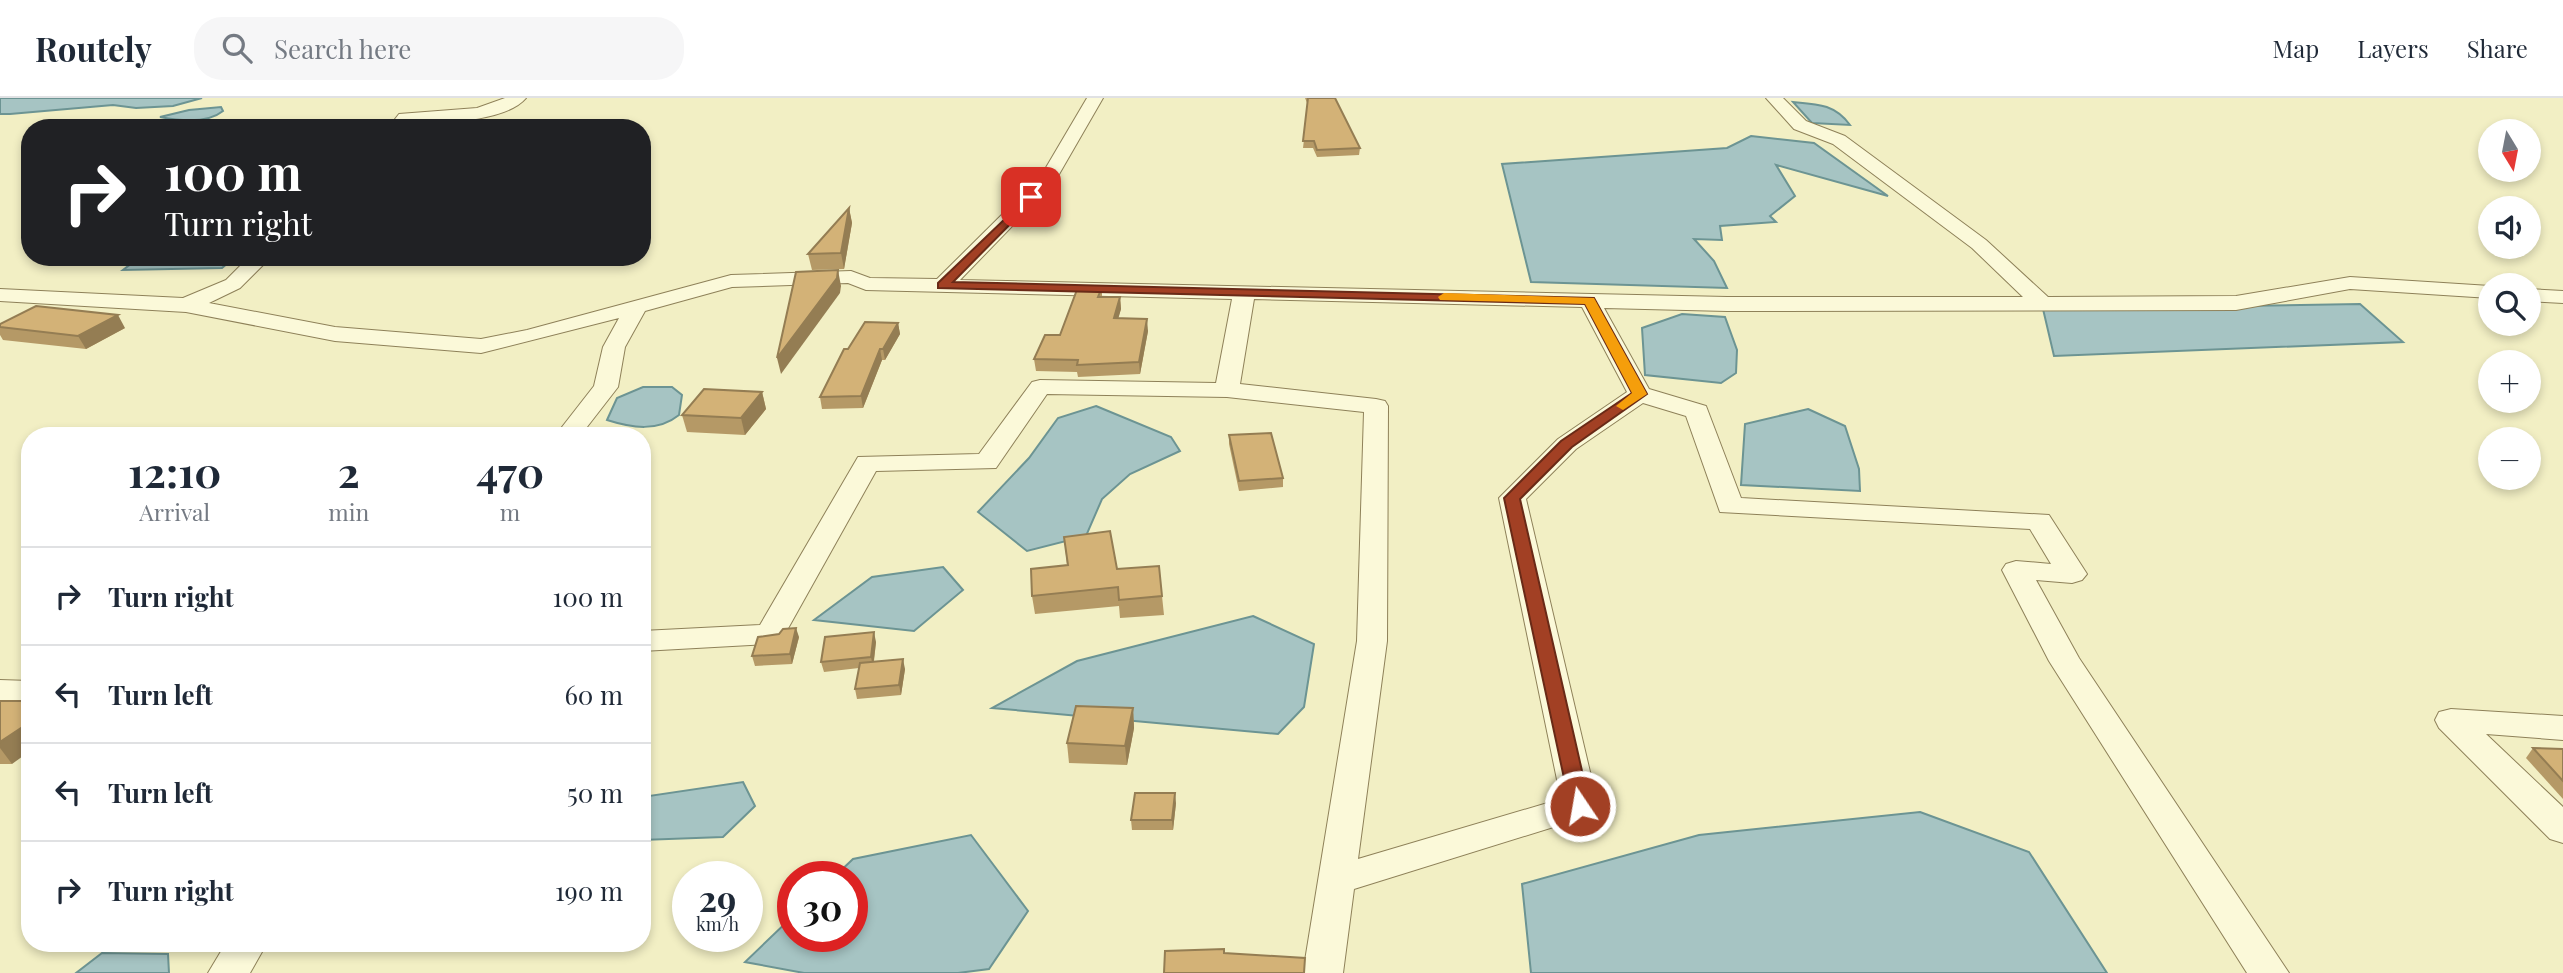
<!DOCTYPE html>
<meta charset="utf-8">
<style>
body{margin:0;font-family:"Playfair Display",serif;background:#f6f6f7;color:#1f2937;height:100vh;display:flex;flex-direction:column;font-size:26px;white-space:nowrap}
*{box-sizing:border-box;margin:0}
p{font-size:23px;color:#747a83}
.icon{flex:none;width:38px;height:38px;fill:none;stroke:currentColor;stroke-width:2;stroke-linecap:round;stroke-linejoin:round}
.map{position:relative;flex:1;overflow:hidden}
.sheet{position:absolute;left:21px;top:329px;width:630px;height:525px;display:flex;flex-direction:column;background:#fff;border-radius:28px;box-shadow:0 4px 10px #0003}
.sheet>*{flex:none}
.guide{position:absolute;left:21px;top:21px;width:630px;height:147px;border-radius:28px;box-shadow:0 4px 10px #0003;background:#202124;color:#fff;overflow:hidden}
.needle{width:46px;rotate:170deg}
.fabs{position:absolute;left:2478px;top:21px;display:grid;gap:14px}
.fabs a{display:grid;place-items:center;width:63px;height:63px;border-radius:50%;background:#fff;box-shadow:0 4px 10px #0003;font-size:35px}
.speed{position:absolute;left:672px;top:763px;display:flex;gap:14px;font-size:35px;font-weight:700;text-align:center}
.speed>*{display:grid;place-content:center;width:91px;height:91px;border-radius:50%;background:#fff;box-shadow:0 4px 10px #0003;line-height:1}
.speed small{font-size:18px;font-weight:400}
.speed .limit{border:10px solid #d22;background:#fff;color:#111}
.pin{position:absolute;display:grid;place-items:center;width:60px;height:60px;color:#fff;margin:-30px;border-radius:14px;box-shadow:0 4px 10px #0006}
.me{position:absolute;width:77px;margin:-38px;rotate:348deg;stroke-linejoin:round;filter:drop-shadow(0 0 5px #0008)}
.turn{display:flex;align-items:center;gap:24px;height:147px;padding:0 28px;font-size:32px}
.turn .icon{width:91px;height:91px;stroke-width:2.5}
.turn b{display:block;font-size:49px;line-height:60px}
.eta{display:flex;justify-content:space-evenly;align-items:center;height:119px;text-align:center}
.eta b{font-size:42px;font-weight:700;line-height:49px}
ul{padding:0;list-style:none}
li{display:flex;align-items:center;gap:21px;height:98px;padding:0 28px;border-top:2px solid #e0e1e3}
li div{flex:1}
li b{display:block;font-size:26px}
li em{font-style:normal}
header{display:flex;align-items:center;gap:42px;box-sizing:border-box;height:98px;padding:0 35px;background:#fff;border-bottom:2px solid #e0e1e3}
header strong{font-size:33px}
nav{display:flex;gap:38px;margin-inline-start:auto;font-size:24px}
.search{width:490px;height:63px;background:#f6f6f7;display:flex;align-items:center;gap:18px;box-sizing:border-box;padding:0 24px;border-radius:28px;color:#747a83;font-size:26px}
.map>svg:first-child{display:block}
.water{fill:#a6c4c3;stroke:#6c9493;stroke-width:2}
.lines{fill:none;stroke-linecap:round;stroke-linejoin:round}
.minor-casing{stroke:#8e8159;stroke-width:2}
.minor{fill:#fbf9d9;fill-rule:evenodd}
.wall{fill:#b59966}
.shaded-wall{fill:#947d53}
.building{fill:#d3b277;stroke:#947d53;stroke-width:2}
.route{fill:#a24024;stroke:#692a17;stroke-width:2}
.slow{fill:#f59e0b}
</style>
<header>
<strong>Routely</strong>
<div class="search"><svg class="icon" aria-label="search" viewBox="0 0 24 24"><circle cx="10" cy="10" r="6"/><path d="M15 15l6 6"/></svg>Search here</div>
<nav><a>Map</a><a>Layers</a><a>Share</a></nav>
</header>
<div class="map">
<svg width="2563" height="875" viewBox="0 0 2563 875">
<rect width="100%" height="100%" fill="#f2efc4"/>
<g class="water">
<path d="M 0,0 L 202,0 L 173,8 L 136,10 L 113,7 L 10,16 L 0,16 Z"/>
<path d="M 1793,4 C 1817,6 1835,6 1850,27 L 1812,25 Z"/>
<path d="M 221,9 L 223,13 C 207,26 180,23 160,19 L 189,12 Z"/>
<path d="M 1751,38 L 1814,45 L 1888,98 L 1776,67 L 1795,98 L 1770,118 L 1776,124 L 1720,128 L 1722,142 L 1694,141 L 1714,163 L 1727,190 L 1531,184 L 1502,66 L 1727,50 Z"/>
<path d="M 140,159 L 235,159 L 222,170 L 123,172 Z"/>
<path d="M 2360,206 L 2403,244 L 2054,258 L 2043,211 Z"/>
<path d="M 1682,216 L 1725,219 L 1737,252 L 1736,275 L 1721,285 L 1645,277 L 1642,230 Z"/>
<path d="M 643,289 L 672,289 L 682,297 L 679,317 C 658,334 632,330 607,322 L 617,300 Z"/>
<path d="M 1096,308 L 1171,339 L 1180,353 L 1130,376 L 1102,401 L 1086,438 L 1027,453 L 978,414 L 1029,360 L 1058,320 Z"/>
<path d="M 1808,311 L 1845,328 L 1859,371 L 1860,393 L 1741,387 L 1745,326 Z"/>
<path d="M 943,469 L 963,492 L 914,533 L 814,522 L 872,479 Z"/>
<path d="M 1253,518 L 1314,546 L 1304,609 L 1278,636 L 992,610 L 1077,563 Z"/>
<path d="M 743,684 L 755,708 L 723,739 L 642,742 L 642,699 Z"/>
<path d="M 1920,714 L 2029,754 L 2107,875 L 1531,875 L 1522,786 L 1699,737 Z"/>
<path d="M 971,737 L 1028,813 L 989,871 L 958,875 L 804,875 L 745,864 L 793,818 L 793,838 L 852,838 L 852,779 L 834,779 L 853,761 Z"/>
<path d="M 102,855 L 168,856 L 169,875 L 76,875 Z"/>
</g>
<g class="lines">
<defs>
<g id="minor">
<path d="M 505,0 L 526,0 C 504,25 441,24 410,25 L 405,30 L 388,30 L 399,16 L 477,10 Z"/>
<path d="M 1087,0 L 1103,0 L 1054,85 L 960,182 L 1727,199 L 2023,199 L 1972,150 L 1833,46 L 1794,31 L 1766,0 L 1783,0 L 1806,23 L 1845,38 L 1986,142 L 2048,199 L 2236,198 L 2350,179 L 2490,188 L 2490,200 L 2350,191 L 2236,212 L 1727,213 L 1604,210 L 1649,291 L 1706,308 L 1741,400 L 2049,417 L 2087,476 L 2082,482 L 2072,485 L 2036,482 L 2079,560 L 2289,875 L 2247,875 L 2049,563 L 2002,472 L 2006,466 L 2016,463 L 2051,466 L 2030,431 L 1720,414 L 1686,318 L 1643,305 L 1576,351 L 1526,401 L 1598,708 L 1592,717 L 1354,791 L 1343,875 L 1303,875 L 1357,543 L 1364,314 L 1227,299 L 1047,296 L 996,370 L 876,373 L 781,543 L 770,546 L 642,553 L 642,533 L 760,527 L 858,359 L 979,356 L 1032,284 L 1040,282 L 1216,285 L 1232,201 L 866,192 L 848,185 L 732,189 L 645,213 L 625,249 L 618,289 L 580,338 L 555,338 L 594,288 L 603,249 L 619,220 L 481,255 L 335,243 L 186,214 L 0,203 L 0,191 L 183,200 L 226,182 L 249,159 L 271,159 L 240,190 L 209,205 L 335,229 L 481,241 L 527,232 L 731,177 L 851,173 L 870,180 L 937,181 L 1041,78 ZM 1254,201 L 1582,209 L 1627,294 L 1558,341 L 1499,400 L 1561,701 L 1358,761 L 1387,543 L 1388,308 L 1385,303 L 1376,301 L 1240,286 Z"/>
<path d="M 2529,191 L 2563,193 L 2563,205 L 2529,203 Z"/>
<path d="M 0,582 L 30,583 L 30,605 L 0,604 Z"/>
<path d="M 2451,611 L 2563,618 L 2563,642 L 2486,636 L 2563,709 L 2563,745 L 2550,741 L 2439,630 L 2435,622 L 2439,614 Z"/>
<path d="M 226,845 L 267,845 L 250,875 L 208,875 Z"/>
</g>
</defs>
<use href="#minor" class="minor-casing"/>
<use href="#minor" class="minor"/>
</g>
<g class="wall">
<path d="M 1305,0 L 1335,0 L 1360,50 L 1359,57 L 1317,59 L 1313,50 L 1303,50 L 1308,7 Z"/>
<path d="M 849,110 L 852,125 L 844,171 L 812,172 L 808,156 Z"/>
<path d="M 1102,189 L 1102,199 L 1120,199 L 1121,211 L 1118,220 L 1148,233 L 1140,276 L 1078,279 L 1077,274 L 1036,273 L 1034,261 L 1060,237 Z"/>
<path d="M 898,225 L 900,236 L 885,262 L 882,262 L 863,310 L 822,311 L 820,299 L 848,251 Z"/>
<path d="M 0,226 L 125,230 L 86,251 L 3,242 L 0,237 Z"/>
<path d="M 762,294 L 766,311 L 745,337 L 687,334 L 682,317 Z"/>
<path d="M 1229,337 L 1283,380 L 1283,389 L 1239,393 L 1229,346 Z"/>
<path d="M 1064,439 L 1162,498 L 1164,517 L 1120,520 L 1119,508 L 1035,516 L 1032,498 L 1067,467 Z"/>
<path d="M 799,539 L 792,566 L 755,568 L 752,558 Z"/>
<path d="M 876,544 L 874,563 L 905,571 L 901,597 L 857,601 L 855,591 L 859,570 L 824,574 L 821,564 Z"/>
<path d="M 0,603 L 12,666 L 0,666 Z"/>
<path d="M 1133,610 L 1134,630 L 1127,667 L 1069,665 L 1067,645 Z"/>
<path d="M 2533,650 L 2563,651 L 2563,701 L 2526,660 Z"/>
<path d="M 1176,705 L 1173,732 L 1132,732 L 1131,722 Z"/>
</g>
<g class="shaded-wall">
<path d="M 849,110 L 852,125 L 844,171 L 841,155 Z"/>
<path d="M 838,172 L 841,188 L 840,195 L 781,276 L 777,260 Z"/>
<path d="M 1120,199 L 1121,211 L 1115,232 L 1114,220 Z"/>
<path d="M 118,217 L 125,230 L 86,251 L 78,238 Z"/>
<path d="M 1147,221 L 1148,233 L 1140,276 L 1139,264 Z"/>
<path d="M 898,225 L 900,236 L 885,262 L 883,251 Z"/>
<path d="M 880,251 L 882,262 L 863,310 L 861,298 Z"/>
<path d="M 762,294 L 766,311 L 745,337 L 741,320 Z"/>
<path d="M 796,530 L 799,539 L 792,566 L 790,556 Z"/>
<path d="M 874,534 L 876,544 L 873,569 L 871,559 Z"/>
<path d="M 903,561 L 905,571 L 901,597 L 899,587 Z"/>
<path d="M 1133,610 L 1134,630 L 1127,667 L 1125,648 Z"/>
<path d="M 30,624 L 30,653 L 12,666 L 0,650 L 0,644 Z"/>
<path d="M 1175,695 L 1176,705 L 1173,732 L 1172,722 Z"/>
</g>
<g class="building">
<path d="M 1308,0 L 1335,0 L 1360,50 L 1317,52 L 1314,43 L 1303,43 Z"/>
<path d="M 849,110 L 841,155 L 808,156 Z"/>
<path d="M 838,172 L 837,180 L 777,260 L 796,174 Z"/>
<path d="M 1078,189 L 1102,189 L 1098,199 L 1120,199 L 1114,220 L 1147,221 L 1139,264 L 1077,267 L 1078,262 L 1034,261 L 1045,237 L 1060,237 Z"/>
<path d="M 36,208 L 118,217 L 78,238 L 0,229 L 0,226 Z"/>
<path d="M 865,224 L 898,225 L 883,251 L 880,251 L 861,298 L 820,299 L 844,251 L 848,251 Z"/>
<path d="M 704,291 L 762,294 L 741,320 L 682,317 Z"/>
<path d="M 1271,335 L 1283,380 L 1239,383 L 1229,337 Z"/>
<path d="M 1110,433 L 1117,471 L 1159,468 L 1162,498 L 1119,502 L 1118,489 L 1032,498 L 1031,471 L 1068,467 L 1064,439 Z"/>
<path d="M 796,530 L 790,556 L 752,558 L 758,539 L 779,536 L 783,531 Z"/>
<path d="M 874,534 L 871,559 L 821,564 L 825,539 Z"/>
<path d="M 903,561 L 899,587 L 855,591 L 860,565 Z"/>
<path d="M 0,603 L 30,603 L 30,624 L 0,644 Z"/>
<path d="M 1076,608 L 1133,610 L 1125,648 L 1067,645 Z"/>
<path d="M 2533,650 L 2563,651 L 2563,683 Z"/>
<path d="M 1135,695 L 1175,695 L 1172,722 L 1131,722 Z"/>
<path d="M 1224,851 L 1224,855 L 1305,860 L 1304,875 L 1164,875 L 1165,853 Z"/>
</g>
<path class="route" d="M 1031,96 L 1036,99 L 1035,101 L 953,184 L 1594,200 L 1647,296 L 1572,349 L 1520,401 L 1590,708 L 1587,713 L 1580,715 L 1573,713 L 1570,708 L 1504,400 L 1561,343 L 1632,295 L 1585,206 L 938,190 L 938,185 Z"/>
<path class="slow" d="M 1444,195 L 1594,200 L 1647,296 L 1623,312 L 1616,308 L 1632,295 L 1585,206 L 1440,202 L 1438,199 Z"/>
</svg>
<div class="fabs">
<a><svg class="needle" viewBox="-14 -14 28 28"><path d="M0-13l5 13h-10z" fill="#e53935"/><path d="M0 13l5-13h-10z" fill="#747a83"/></svg></a>
<a><svg class="icon" aria-label="sound" viewBox="0 0 24 24"><path d="M4 9h4l5-4v14l-5-4H4zM17 9q2 3 0 6"/></svg></a>
<a><svg class="icon" aria-label="search" viewBox="0 0 24 24"><circle cx="10" cy="10" r="6"/><path d="M15 15l6 6"/></svg></a>
<a>+</a>
<a>−</a>
</div>
<div class="speed"><div>29<small>km/h</small></div><div class="limit">30</div></div>
<div class="pin" style="left:1031px;top:99px;background:#d93025"><svg class="icon" aria-label="arrive" viewBox="0 0 24 24"><path d="M6 21V4h12l-3 4 3 4H6"/></svg></div>
<svg class="me" style="left:1580px;top:708px" viewBox="-20 -20 40 40"><circle r="17" fill="#a24024" stroke="#fff" stroke-width="3"/><path d="M0-11L8 9 0 5-8 9z" fill="#fff"/></svg>
<div class="guide">
<div class="turn"><svg class="icon" aria-label="right" viewBox="0 0 24 24"><path d="M7 20v-9h11M14 6l5 5-5 5"/></svg><div><b>100 m</b>Turn right</div></div>
</div>
<section class="sheet">
<div class="eta">
<div><b>12:10</b><p>Arrival</p></div>
<div><b>2</b><p>min</p></div>
<div><b>470</b><p>m</p></div>
</div>
<ul>
<li><svg class="icon" aria-label="right" viewBox="0 0 24 24"><path d="M7 20v-9h11M14 6l5 5-5 5"/></svg><div><b>Turn right</b></div><em>100 m</em></li>
<li><svg class="icon" aria-label="left" viewBox="0 0 24 24"><path d="M17 20v-9H6M10 6l-5 5 5 5"/></svg><div><b>Turn left</b></div><em>60 m</em></li>
<li><svg class="icon" aria-label="left" viewBox="0 0 24 24"><path d="M17 20v-9H6M10 6l-5 5 5 5"/></svg><div><b>Turn left</b></div><em>50 m</em></li>
<li><svg class="icon" aria-label="right" viewBox="0 0 24 24"><path d="M7 20v-9h11M14 6l5 5-5 5"/></svg><div><b>Turn right</b></div><em>190 m</em></li>
</ul>
</section>
</div>
